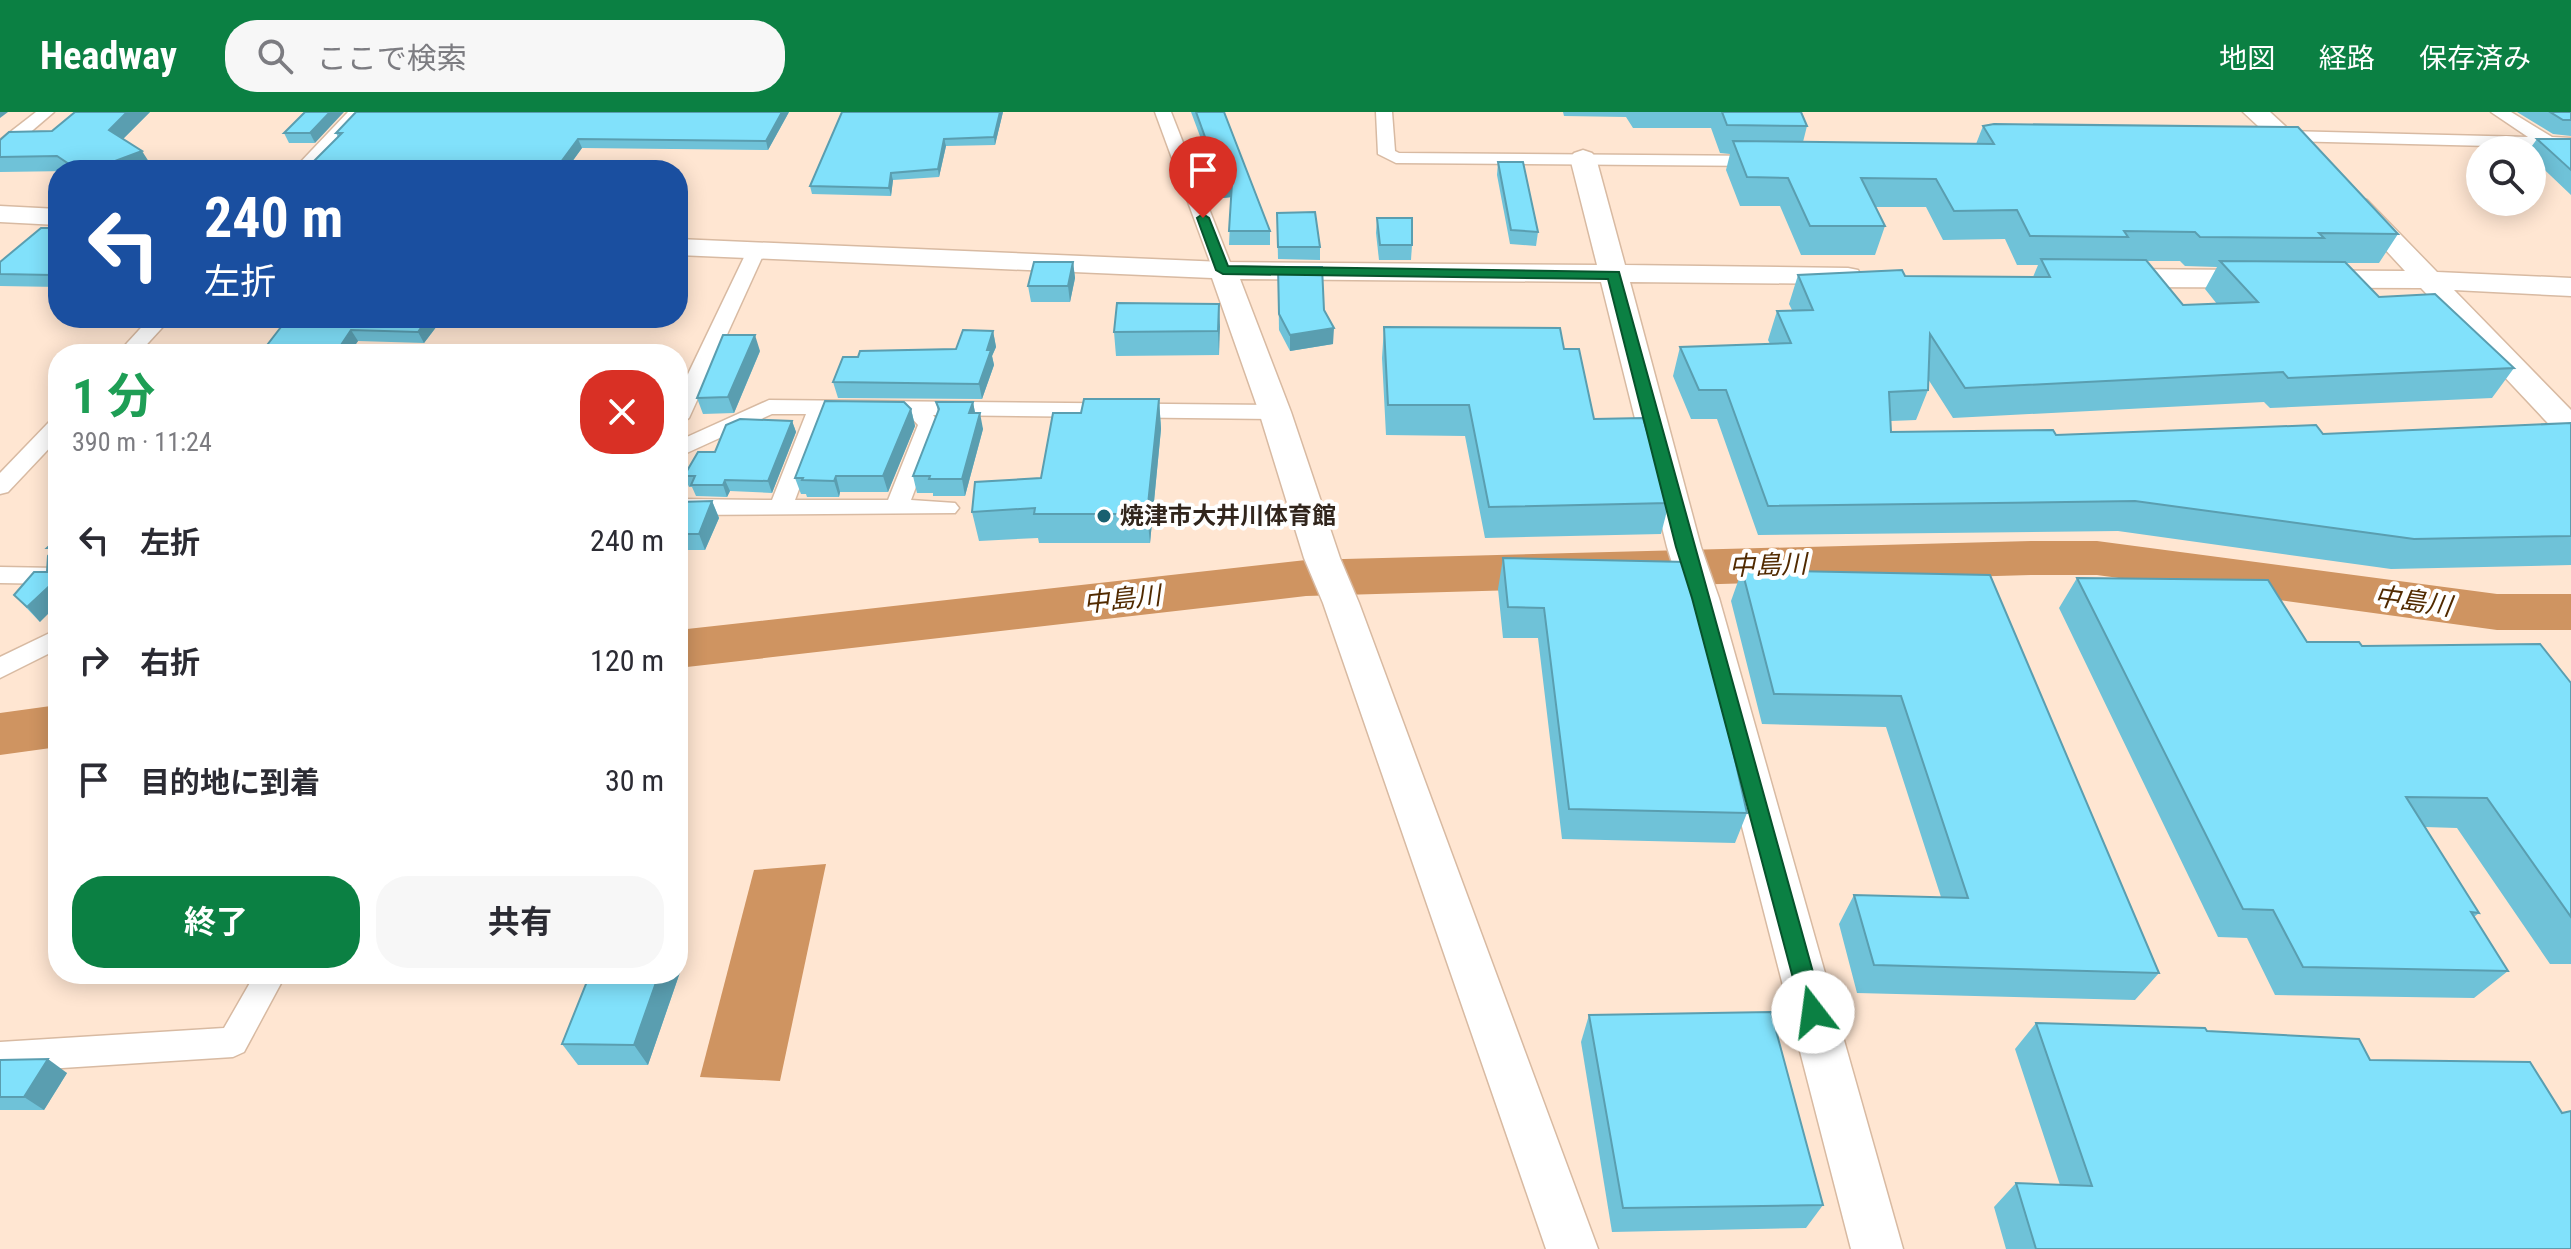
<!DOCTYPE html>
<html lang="ja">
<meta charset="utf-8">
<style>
body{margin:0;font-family:"Roboto Condensed","Noto Sans JP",sans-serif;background:#f7f7f7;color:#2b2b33;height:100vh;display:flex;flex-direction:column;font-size:30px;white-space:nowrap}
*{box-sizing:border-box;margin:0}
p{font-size:26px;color:#7c7c81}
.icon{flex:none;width:44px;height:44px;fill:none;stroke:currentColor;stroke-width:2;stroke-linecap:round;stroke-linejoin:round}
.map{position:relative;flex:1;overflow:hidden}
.side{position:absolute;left:48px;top:232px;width:640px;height:640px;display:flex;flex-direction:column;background:#fff;border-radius:32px;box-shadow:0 4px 20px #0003}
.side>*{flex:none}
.top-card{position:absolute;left:48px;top:48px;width:640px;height:168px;border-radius:32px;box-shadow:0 4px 20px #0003;background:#1a4fa0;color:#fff;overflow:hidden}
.buttons{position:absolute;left:2466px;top:24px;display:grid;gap:16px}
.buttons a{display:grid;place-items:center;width:80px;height:80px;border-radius:50%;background:#fff;box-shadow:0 4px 20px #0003;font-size:40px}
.pin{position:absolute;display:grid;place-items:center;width:68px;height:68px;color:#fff;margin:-82px -34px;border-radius:50% 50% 50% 0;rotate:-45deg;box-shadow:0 0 8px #0007}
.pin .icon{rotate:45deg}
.me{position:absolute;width:88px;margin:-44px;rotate:345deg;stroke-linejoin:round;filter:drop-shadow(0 0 6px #0008)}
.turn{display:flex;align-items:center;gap:28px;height:168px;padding:0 24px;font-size:36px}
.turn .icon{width:104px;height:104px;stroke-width:2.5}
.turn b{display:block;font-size:56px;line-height:68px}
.round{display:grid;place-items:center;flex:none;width:84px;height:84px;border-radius:32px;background:#f7f7f7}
.overview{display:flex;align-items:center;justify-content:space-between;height:136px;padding:0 24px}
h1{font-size:48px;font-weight:700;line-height:60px;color:#1e9e55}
.action{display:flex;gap:16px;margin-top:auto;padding:16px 24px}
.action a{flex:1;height:92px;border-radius:32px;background:#0b8043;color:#fff;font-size:32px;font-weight:700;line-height:92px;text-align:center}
.action a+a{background:#f7f7f7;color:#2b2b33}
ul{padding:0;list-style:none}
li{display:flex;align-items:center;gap:24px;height:120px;padding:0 24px}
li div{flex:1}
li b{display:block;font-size:30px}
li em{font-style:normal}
header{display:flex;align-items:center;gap:48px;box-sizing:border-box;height:112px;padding:0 40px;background:#0b8043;color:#fff}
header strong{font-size:38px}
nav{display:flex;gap:44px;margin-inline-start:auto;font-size:28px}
.search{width:560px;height:72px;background:#f7f7f7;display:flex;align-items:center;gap:20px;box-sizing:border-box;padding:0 28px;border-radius:32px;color:#7c7c81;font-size:30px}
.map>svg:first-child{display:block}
.water{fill:#cf9461}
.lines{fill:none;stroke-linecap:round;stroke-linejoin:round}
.river{fill:#cf9461;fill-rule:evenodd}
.street-casing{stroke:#d8baa2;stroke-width:3}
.secondary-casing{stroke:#d8baa2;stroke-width:3}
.street{fill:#fff;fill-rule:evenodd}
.secondary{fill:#fff;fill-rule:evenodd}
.wall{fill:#6fc2d8;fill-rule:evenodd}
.shaded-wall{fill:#5a9eb0}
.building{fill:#81e1fb;stroke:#5a9eb0;stroke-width:2}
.route{fill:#0b8043;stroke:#07532c;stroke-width:2}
.poi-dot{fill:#196070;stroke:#fff;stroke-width:3}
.labels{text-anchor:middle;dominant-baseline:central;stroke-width:8;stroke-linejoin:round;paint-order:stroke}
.poi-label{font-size:24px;font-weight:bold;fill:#31251c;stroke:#fff;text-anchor:start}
.water-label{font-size:26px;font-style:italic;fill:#512a00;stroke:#fff}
</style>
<header>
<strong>Headway</strong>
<div class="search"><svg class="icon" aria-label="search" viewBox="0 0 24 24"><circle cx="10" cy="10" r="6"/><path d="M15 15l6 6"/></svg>ここで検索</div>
<nav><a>地図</a><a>経路</a><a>保存済み</a></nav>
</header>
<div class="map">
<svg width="2571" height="1137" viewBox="0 0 2571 1137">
<rect width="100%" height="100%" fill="#ffe6d2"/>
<path class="water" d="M 826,752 L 780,969 L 700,965 L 754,758 Z"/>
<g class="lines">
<g class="river">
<path d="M 2031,429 L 2097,429 L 2497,482 L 2571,482 L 2571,518 L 2497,518 L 2097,463 L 2031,463 L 1306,484 L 678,556 L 678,518 L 1306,448 Z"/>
<path d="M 58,593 L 58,635 L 0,643 L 0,601 Z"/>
</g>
<defs>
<g id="street">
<path d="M 36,0 L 54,0 L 6,41 L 0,42 L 0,28 Z"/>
<path d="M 348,0 L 365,0 L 312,58 L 293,58 Z"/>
<path d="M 1155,0 L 1171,0 L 1233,158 L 1230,162 L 1216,162 L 1213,158 Z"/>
<path d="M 1376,0 L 1392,0 L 1395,39 L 1399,41 L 1764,44 L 1773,49 L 1764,54 L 1396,51 L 1378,42 Z"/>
<path d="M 2491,0 L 2511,0 L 2552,25 L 2571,26 L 2571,36 L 2284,29 L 2275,24 L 2284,19 L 2528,25 Z"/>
<path d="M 756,133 L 765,139 L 689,306 L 678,313 L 678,283 L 747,139 Z"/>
<path d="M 150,206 L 171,206 L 138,242 L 117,242 Z"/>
<path d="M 769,288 L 1275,293 L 1286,300 L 1275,307 L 933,303 L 940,312 L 911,388 L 955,391 L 959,396 L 955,401 L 678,403 L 678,387 L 772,388 L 806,302 L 772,302 L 678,345 L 678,329 ZM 827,302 L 909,303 L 918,313 L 888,388 L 795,388 Z"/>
<path d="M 58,307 L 58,327 L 8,380 L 0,382 L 0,361 L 50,309 Z"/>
<path d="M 0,455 L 58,456 L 58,472 L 0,471 Z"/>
<path d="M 58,517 L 58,537 L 0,566 L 0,545 Z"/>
<path d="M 255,862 L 286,862 L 244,940 L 233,945 L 0,960 L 0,930 L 224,916 Z"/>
</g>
<g id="secondary">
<path d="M 2243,0 L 2270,0 L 2323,49 L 2319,54 L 2301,54 Z"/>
<path d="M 1583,38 L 1592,41 L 1596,46 L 1625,153 L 1848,156 L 1858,158 L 1862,164 L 1858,170 L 1848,172 L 1630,170 L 1701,435 L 1719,486 L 1903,1137 L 1851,1137 L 1683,486 L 1667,435 L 1601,170 L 1240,167 L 1291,300 L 1340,446 L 1359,491 L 1598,1137 L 1546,1137 L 1323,491 L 1304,446 L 1259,300 L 1212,166 L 678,143 L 678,127 L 1223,150 L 1597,153 L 1570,46 L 1574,41 Z"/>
<path d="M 2358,86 L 2367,88 L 2437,160 L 2571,166 L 2571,184 L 2454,178 L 2571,298 L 2571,327 L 2560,324 L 2421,176 L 2110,175 L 2100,172 L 2096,166 L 2100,160 L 2110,157 L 2405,159 L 2345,94 L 2349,88 Z"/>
<path d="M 0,94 L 58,97 L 58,113 L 0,110 Z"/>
</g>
</defs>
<use href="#street" class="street-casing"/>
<use href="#secondary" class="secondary-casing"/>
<use href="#street" class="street"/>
<use href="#secondary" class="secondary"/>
</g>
<g class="wall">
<path d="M 75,0 L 150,0 L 123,27 L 151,53 L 137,58 L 0,60 L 0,28 L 52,19 Z"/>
<path d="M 305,0 L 315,31 L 289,31 L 284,21 Z"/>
<path d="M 356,0 L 789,0 L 768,38 L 582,36 L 566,58 L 305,58 L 338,25 L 336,21 Z"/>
<path d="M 1003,0 L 995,33 L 946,34 L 939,65 L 893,68 L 891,84 L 812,82 L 810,74 Z"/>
<path d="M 1191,0 L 1224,0 L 1270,119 L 1270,133 L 1229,133 L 1231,85 L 1223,86 Z"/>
<path d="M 1563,0 L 1801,0 L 1807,14 L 1803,30 L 1976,32 L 1983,14 L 2398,122 L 2379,151 L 2346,151 L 2379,185 L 2514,256 L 2492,286 L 2270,296 L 2264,290 L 1953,306 L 1928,267 L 1928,278 L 1916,308 L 1891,309 L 1891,320 L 2056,323 L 2323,322 L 2571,311 L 2571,453 L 2391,457 L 2118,419 L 1758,423 L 1717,307 L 1691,307 L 1673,264 L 1680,235 L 1770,232 L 1768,228 L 1777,199 L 1792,198 L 1789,192 L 1798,163 L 2033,165 L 2038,153 L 2017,153 L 2005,127 L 1943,128 L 1926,95 L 1875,95 L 1885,114 L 1875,143 L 1801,143 L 1780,94 L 1740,94 L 1726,58 L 1730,42 L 1720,41 L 1711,16 L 1633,16 L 1626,5 L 1564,4 ZM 2147,149 L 2180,149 L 2185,154 L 2217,155 L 2205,177 L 2217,192 L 2183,193 Z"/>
<path d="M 2517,0 L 2571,0 L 2571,24 L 2553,22 Z"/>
<path d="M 2537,27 L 2571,27 L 2571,83 L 2532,46 L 2532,38 L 2529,38 Z"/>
<path d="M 1498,50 L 1538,120 L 1536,134 L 1510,132 L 1497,63 Z"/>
<path d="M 1277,101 L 1320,135 L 1320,148 L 1278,147 Z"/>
<path d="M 1377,106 L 1412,133 L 1411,148 L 1379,148 L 1376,121 Z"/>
<path d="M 58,116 L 58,175 L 0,174 L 0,150 Z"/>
<path d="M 1073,150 L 1075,166 L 1070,190 L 1031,190 L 1028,174 Z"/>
<path d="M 1278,155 L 1324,198 L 1333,232 L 1290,239 L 1279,218 Z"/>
<path d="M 1219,192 L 1219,243 L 1116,244 L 1114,220 Z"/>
<path d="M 288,206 L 443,206 L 424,231 L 358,229 L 349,242 L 252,242 L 264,237 Z"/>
<path d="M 1384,215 L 1564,237 L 1594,307 L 1669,391 L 1661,422 L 1485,426 L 1465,324 L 1386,323 L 1382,246 Z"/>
<path d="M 993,219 L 996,235 L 992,244 L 994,253 L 982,287 L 838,286 L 833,270 L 858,245 L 956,237 Z"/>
<path d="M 760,239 L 734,301 L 703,302 L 697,286 Z"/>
<path d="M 1159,287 L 1161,317 L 1150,431 L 1039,431 L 1038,426 L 979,429 L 972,400 L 1041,366 L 1081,301 Z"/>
<path d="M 936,290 L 973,290 L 975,301 L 983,317 L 965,384 L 933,384 L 933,381 L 917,381 L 913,364 L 938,300 Z"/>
<path d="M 911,297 L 915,314 L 888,380 L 840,380 L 839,385 L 807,385 L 806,382 L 801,382 L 795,366 Z"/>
<path d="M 792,309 L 796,320 L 772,381 L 730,379 L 727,385 L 696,384 L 692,375 L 689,375 L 684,364 L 715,340 Z"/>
<path d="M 712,389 L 719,406 L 705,438 L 678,438 L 678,393 Z"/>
<path d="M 58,426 L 40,510 L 14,483 L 47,460 L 51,441 L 47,436 Z"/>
<path d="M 1503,446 L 1747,701 L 1735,731 L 1562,727 L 1538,526 L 1503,526 L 1498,477 Z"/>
<path d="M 1742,458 L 1990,463 L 2159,861 L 2135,888 L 1857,881 L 1839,812 L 1854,783 L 1941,785 L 1886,615 L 1762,612 L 1731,489 Z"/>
<path d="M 2077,466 L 2307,530 L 2362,534 L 2571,571 L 2571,852 L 2550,852 L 2457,716 L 2425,715 L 2479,801 L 2474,805 L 2508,859 L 2474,886 L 2275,883 L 2247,826 L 2218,825 L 2059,496 Z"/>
<path d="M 688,837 L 648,953 L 578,953 L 562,932 Z"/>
<path d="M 1589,903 L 1823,1093 L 1806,1116 L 1612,1120 L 1581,930 Z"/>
<path d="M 2036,911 L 2207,919 L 2370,948 L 2571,1137 L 2006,1137 L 1994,1095 L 2016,1071 L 2060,1073 L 2015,937 Z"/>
<path d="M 0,948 L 67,961 L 44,998 L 0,998 Z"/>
</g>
<g class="shaded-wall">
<path d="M 0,0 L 8,0 L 0,6 Z"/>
<path d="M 127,0 L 150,0 L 118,32 L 109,18 Z"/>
<path d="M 330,0 L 344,0 L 315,31 L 310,21 Z"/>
<path d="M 782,0 L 789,0 L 768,38 L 766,29 Z"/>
<path d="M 1000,0 L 1003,0 L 995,33 L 994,25 Z"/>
<path d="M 578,27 L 582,36 L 566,58 L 555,58 Z"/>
<path d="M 944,27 L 946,34 L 939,65 L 938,57 Z"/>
<path d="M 142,39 L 151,53 L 137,58 L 91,58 Z"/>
<path d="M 891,61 L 893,68 L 891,84 L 889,76 Z"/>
<path d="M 1232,71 L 1232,85 L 1223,86 L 1222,72 Z"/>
<path d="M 678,149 L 682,159 L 678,166 Z"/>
<path d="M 1073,150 L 1075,166 L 1070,190 L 1068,174 Z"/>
<path d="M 58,158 L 58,171 L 52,163 Z"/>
<path d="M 1219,192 L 1220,215 L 1219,243 L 1218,219 Z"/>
<path d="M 428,206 L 443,206 L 424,231 L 418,220 Z"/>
<path d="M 1334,216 L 1333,232 L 1290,239 L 1290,223 Z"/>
<path d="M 351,218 L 358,229 L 349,242 L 335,242 Z"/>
<path d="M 993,219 L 996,235 L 992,244 L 994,253 L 982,287 L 979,272 L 987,238 Z"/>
<path d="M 755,223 L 760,239 L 734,301 L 728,285 Z"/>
<path d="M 1159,287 L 1161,317 L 1150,431 L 1147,402 Z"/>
<path d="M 973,290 L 976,306 L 969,301 Z"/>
<path d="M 911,297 L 915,314 L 888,380 L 883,364 Z"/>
<path d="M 980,301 L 983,317 L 965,384 L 962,367 Z"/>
<path d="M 792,309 L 796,320 L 772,381 L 768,369 Z"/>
<path d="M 836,364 L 840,380 L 839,385 L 834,369 Z"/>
<path d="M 725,368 L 730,379 L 727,385 L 723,373 Z"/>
<path d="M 712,389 L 719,406 L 705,438 L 699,422 Z"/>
<path d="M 58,466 L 58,492 L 40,510 L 27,495 Z"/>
<path d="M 678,820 L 688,837 L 648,953 L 634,933 L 659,862 L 678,862 Z"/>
<path d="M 48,947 L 67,961 L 44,998 L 24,985 Z"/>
</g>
<g class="building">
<path d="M 75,0 L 127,0 L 109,18 L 142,39 L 91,58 L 78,58 L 57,44 L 0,45 L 0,28 L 9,20 L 52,19 Z"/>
<path d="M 305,0 L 330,0 L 310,21 L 284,21 Z"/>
<path d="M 356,0 L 782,0 L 766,29 L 578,27 L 555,58 L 305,58 L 342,21 L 336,21 Z"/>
<path d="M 842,0 L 1000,0 L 994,25 L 944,27 L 938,57 L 891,61 L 889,76 L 810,74 Z"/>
<path d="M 1196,0 L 1224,0 L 1270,119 L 1229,119 L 1232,71 L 1222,72 Z"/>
<path d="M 1722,0 L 1801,0 L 1807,14 L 1727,13 Z"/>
<path d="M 2550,0 L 2571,0 L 2571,8 L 2563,8 Z"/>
<path d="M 1994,12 L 2298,15 L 2398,122 L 2319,121 L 2324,126 L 2200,125 L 2195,120 L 2124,119 L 2128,125 L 2030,124 L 2017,98 L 1954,99 L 1936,67 L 1861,66 L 1885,114 L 1810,114 L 1788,66 L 1747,65 L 1733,29 L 1994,32 L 1983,14 Z"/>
<path d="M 2537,27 L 2571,27 L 2571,58 Z"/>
<path d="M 1498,50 L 1523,50 L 1538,120 L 1511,118 Z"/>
<path d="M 1315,100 L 1320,135 L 1278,135 L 1277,101 Z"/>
<path d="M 1377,106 L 1412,106 L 1412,133 L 1380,133 Z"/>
<path d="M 41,116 L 58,116 L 58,158 L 52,163 L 0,162 L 0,150 Z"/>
<path d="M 2041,147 L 2146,148 L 2183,193 L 2258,190 L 2220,149 L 2345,150 L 2379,185 L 2435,182 L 2514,256 L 2288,266 L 2283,260 L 1965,276 L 1930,222 L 1928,278 L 1889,280 L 1891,320 L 2053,318 L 2056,323 L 2316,313 L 2323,322 L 2571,311 L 2571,424 L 2414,427 L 2135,389 L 1768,394 L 1726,278 L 1699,278 L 1680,235 L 1791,231 L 1777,199 L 1813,198 L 1798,163 L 1902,158 L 1905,164 L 2050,165 Z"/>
<path d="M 1034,150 L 1073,150 L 1068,174 L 1028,174 Z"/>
<path d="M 1278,155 L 1322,155 L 1324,198 L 1334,216 L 1290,223 L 1279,202 Z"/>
<path d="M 1117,191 L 1219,192 L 1218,219 L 1114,220 Z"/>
<path d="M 288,206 L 428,206 L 418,220 L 351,218 L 335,242 L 252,242 L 258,236 L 264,237 Z"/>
<path d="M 1384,215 L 1560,216 L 1564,237 L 1579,237 L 1594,307 L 1643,306 L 1669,391 L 1489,395 L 1469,293 L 1388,293 Z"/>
<path d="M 963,218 L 993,219 L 987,238 L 991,238 L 979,272 L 833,270 L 843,245 L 858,245 L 860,239 L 956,237 Z"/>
<path d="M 723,223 L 755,223 L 728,285 L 697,286 Z"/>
<path d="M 1084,287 L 1159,287 L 1147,402 L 1034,402 L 1035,396 L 972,400 L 975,370 L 1041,366 L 1053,301 L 1081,301 Z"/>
<path d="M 825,289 L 904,290 L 911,297 L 883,364 L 836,364 L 834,369 L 802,368 L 803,366 L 795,366 Z"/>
<path d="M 936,290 L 973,290 L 969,301 L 980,301 L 962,367 L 929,367 L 930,364 L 913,364 L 939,297 Z"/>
<path d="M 740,307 L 792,309 L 768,369 L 725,368 L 723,373 L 691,373 L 695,364 L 684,364 L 698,340 L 715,340 L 726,313 Z"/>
<path d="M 712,389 L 699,422 L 678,422 L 678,393 L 679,390 Z"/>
<path d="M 58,426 L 58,466 L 27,495 L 14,483 L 34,460 L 47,460 L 48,444 L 55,436 L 47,436 Z"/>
<path d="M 1503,446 L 1687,450 L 1707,524 L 1747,701 L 1569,697 L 1544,496 L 1508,495 Z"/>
<path d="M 1742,458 L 1990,463 L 2159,861 L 1874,853 L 1854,783 L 1968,786 L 1901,584 L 1774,582 Z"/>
<path d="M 2077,466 L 2268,468 L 2307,530 L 2359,530 L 2362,534 L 2540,532 L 2571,571 L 2571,805 L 2487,686 L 2406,685 L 2479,801 L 2471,800 L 2508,859 L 2303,855 L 2273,798 L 2243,797 Z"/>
<path d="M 590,862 L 659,862 L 634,933 L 562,932 Z"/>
<path d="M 1771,900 L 1823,1093 L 1623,1096 L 1589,903 Z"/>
<path d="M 2036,911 L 2205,916 L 2207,919 L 2359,927 L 2370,948 L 2530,950 L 2562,1001 L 2571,999 L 2571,1137 L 2036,1137 L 2016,1071 L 2092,1074 Z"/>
<path d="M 48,947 L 24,985 L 0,985 L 0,948 Z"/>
</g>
<path class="route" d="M 1203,102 L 1209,106 L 1228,154 L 1619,160 L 1824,900 L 1821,907 L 1813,910 L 1805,907 L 1802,900 L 1692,486 L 1676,435 L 1608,167 L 1223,162 L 1216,158 L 1197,106 Z"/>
<circle class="poi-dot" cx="1104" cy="404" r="8"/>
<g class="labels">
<g class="poi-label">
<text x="1120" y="404">焼津市大井川体育館</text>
</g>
<g class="water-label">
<text transform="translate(1768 453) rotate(-2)">中島川</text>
<text transform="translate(1122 487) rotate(-6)">中島川</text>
<text transform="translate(2413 489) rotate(8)">中島川</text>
</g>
</g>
</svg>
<div class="buttons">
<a><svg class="icon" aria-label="search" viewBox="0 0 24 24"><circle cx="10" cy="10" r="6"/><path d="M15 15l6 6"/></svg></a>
</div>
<div class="pin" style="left:1203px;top:106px;background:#d93025"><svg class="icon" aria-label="arrive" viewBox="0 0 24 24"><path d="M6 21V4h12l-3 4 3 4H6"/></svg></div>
<svg class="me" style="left:1813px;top:900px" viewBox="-20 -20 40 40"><circle r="19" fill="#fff"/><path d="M0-13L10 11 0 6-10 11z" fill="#0b8043"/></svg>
<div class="top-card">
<div class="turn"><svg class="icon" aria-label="left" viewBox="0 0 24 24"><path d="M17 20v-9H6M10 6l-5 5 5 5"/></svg><div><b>240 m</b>左折</div></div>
</div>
<section class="side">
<div class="overview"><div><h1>1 分</h1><p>390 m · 11:24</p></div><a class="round" style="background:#d93025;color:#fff"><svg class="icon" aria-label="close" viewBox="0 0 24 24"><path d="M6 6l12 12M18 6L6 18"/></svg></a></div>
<ul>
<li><svg class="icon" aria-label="left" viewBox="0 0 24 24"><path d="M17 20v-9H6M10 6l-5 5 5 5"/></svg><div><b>左折</b></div><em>240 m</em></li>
<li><svg class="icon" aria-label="right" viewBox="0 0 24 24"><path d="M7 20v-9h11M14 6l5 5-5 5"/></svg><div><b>右折</b></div><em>120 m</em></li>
<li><svg class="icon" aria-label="arrive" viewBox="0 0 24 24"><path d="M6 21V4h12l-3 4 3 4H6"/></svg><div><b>目的地に到着</b></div><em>30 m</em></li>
</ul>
<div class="action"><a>終了</a><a>共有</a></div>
</section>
</div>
